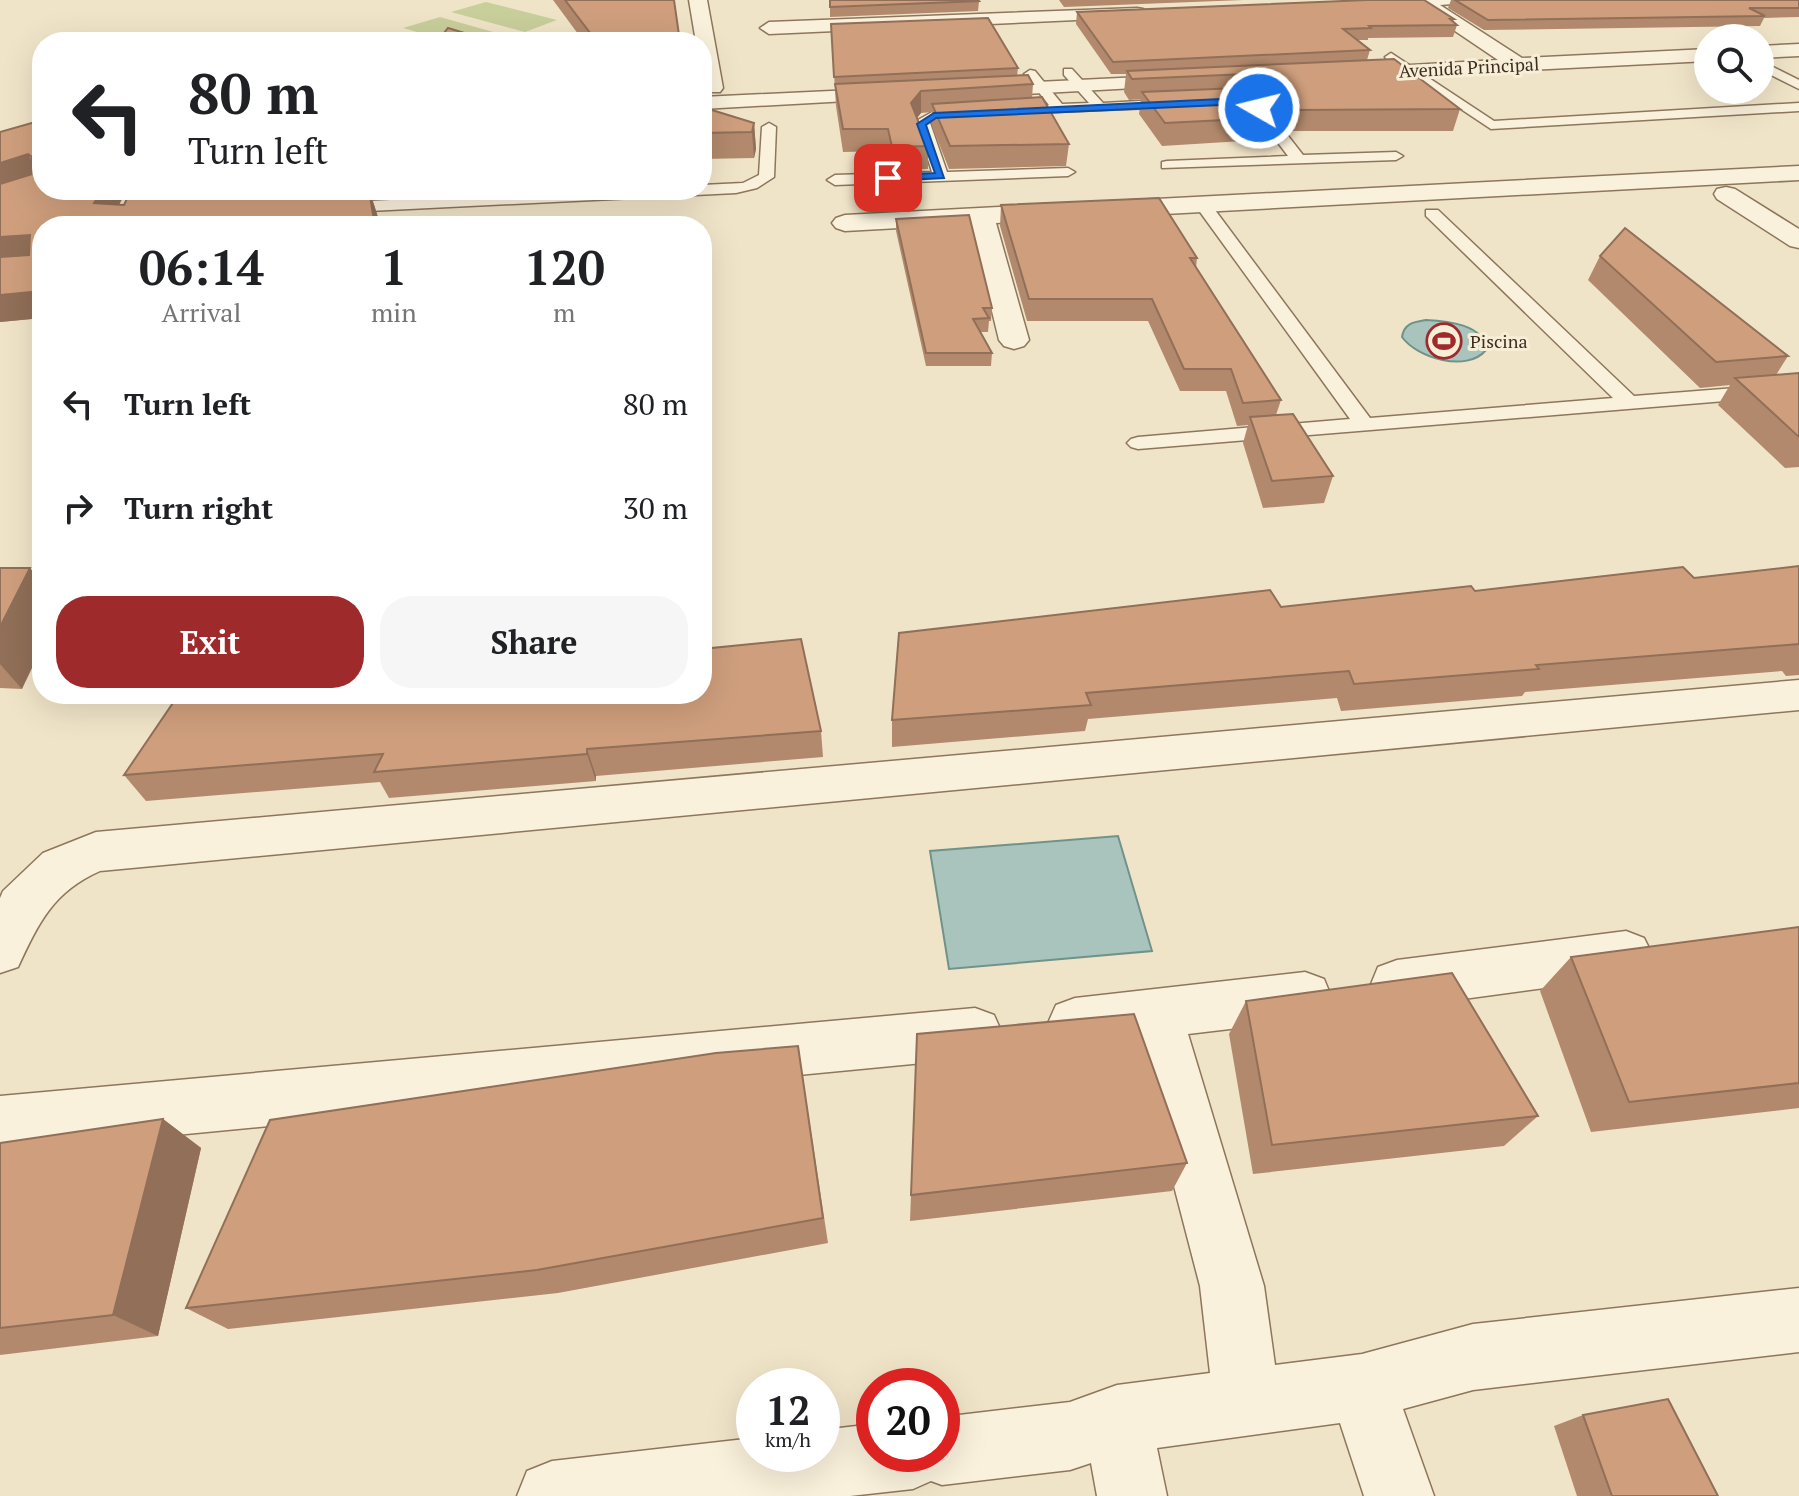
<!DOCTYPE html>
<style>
body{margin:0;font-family:"PT Serif",serif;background:#f6f6f6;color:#202124;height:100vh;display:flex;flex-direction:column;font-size:30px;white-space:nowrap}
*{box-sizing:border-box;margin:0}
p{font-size:26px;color:#757577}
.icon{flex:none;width:44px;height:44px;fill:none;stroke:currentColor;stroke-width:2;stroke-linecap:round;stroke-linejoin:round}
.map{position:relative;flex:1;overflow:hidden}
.sheet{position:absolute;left:32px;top:216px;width:680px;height:488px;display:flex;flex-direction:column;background:#fff;border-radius:32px;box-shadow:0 8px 32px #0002}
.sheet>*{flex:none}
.guide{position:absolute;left:32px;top:32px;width:680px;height:168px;border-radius:32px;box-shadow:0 8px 32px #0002;background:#fff;color:#202124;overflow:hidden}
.tools{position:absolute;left:1694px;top:24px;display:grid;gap:16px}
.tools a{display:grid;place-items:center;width:80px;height:80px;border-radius:50%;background:#fff;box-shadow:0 8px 32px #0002;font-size:40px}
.speed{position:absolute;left:736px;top:1368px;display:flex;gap:16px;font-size:40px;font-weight:700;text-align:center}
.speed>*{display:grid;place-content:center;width:104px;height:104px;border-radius:50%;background:#fff;box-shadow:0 8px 32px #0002;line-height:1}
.speed small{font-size:20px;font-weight:400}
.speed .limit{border:12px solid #d22;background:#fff;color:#111}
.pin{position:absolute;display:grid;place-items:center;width:68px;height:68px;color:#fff;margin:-34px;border-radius:16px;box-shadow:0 4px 12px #0006}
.me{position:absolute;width:88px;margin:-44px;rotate:278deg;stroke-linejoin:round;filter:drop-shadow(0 0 6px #0008)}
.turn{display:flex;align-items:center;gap:28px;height:168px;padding:0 24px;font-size:36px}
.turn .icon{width:104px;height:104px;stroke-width:2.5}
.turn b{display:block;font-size:56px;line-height:68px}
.eta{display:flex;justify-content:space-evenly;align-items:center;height:136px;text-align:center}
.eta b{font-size:48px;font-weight:700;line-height:56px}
.primary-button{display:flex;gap:16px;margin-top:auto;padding:16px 24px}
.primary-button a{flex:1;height:92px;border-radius:32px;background:#9e2a2b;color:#fff;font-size:32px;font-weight:700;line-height:92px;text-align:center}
.primary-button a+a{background:#f6f6f6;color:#202124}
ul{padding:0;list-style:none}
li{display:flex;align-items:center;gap:24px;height:104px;padding:0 24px}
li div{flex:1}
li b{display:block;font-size:30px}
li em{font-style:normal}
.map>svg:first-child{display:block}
.green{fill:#c9cf9b}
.water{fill:#a9c4bc;stroke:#6f938a;stroke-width:2}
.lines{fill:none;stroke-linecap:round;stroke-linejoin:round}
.lane-casing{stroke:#8d765c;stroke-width:3}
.street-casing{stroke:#8d765c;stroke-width:3}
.lane{fill:#faf1dc;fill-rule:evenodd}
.street{fill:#faf1dc;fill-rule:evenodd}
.wall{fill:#b2896c}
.shaded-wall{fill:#916f58}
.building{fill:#cf9f7d;stroke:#916f58;stroke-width:2}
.route{fill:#1a73e8;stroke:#114b97;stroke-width:2}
.labels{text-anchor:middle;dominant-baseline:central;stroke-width:6;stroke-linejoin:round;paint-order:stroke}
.far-street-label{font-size:18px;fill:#3d2e20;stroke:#f7eed8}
.far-poi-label{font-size:18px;fill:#3d2e20;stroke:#f7eed8;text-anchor:start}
</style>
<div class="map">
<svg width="1799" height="1496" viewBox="0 0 1799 1496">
<rect width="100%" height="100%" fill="#f0e4c8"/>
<g class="green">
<path d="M 486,2 L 557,20 L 525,32 L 451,12 Z"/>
<path d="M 440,17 L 511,37 C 476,51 437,38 403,28 Z"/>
</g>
<g class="water">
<path d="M 1426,320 C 1446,321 1485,324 1486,350 C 1467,373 1417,358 1402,337 C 1404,323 1414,322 1426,320 Z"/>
<path d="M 1118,836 L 1152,951 L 949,969 L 930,851 Z"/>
</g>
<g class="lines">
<defs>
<g id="lane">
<path d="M 1391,53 L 1494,121 L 1799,103 L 1799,111 L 1491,129 L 1387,60 L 1385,57 Z"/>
<path d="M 1771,66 L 1799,80 L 1799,89 L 1767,73 L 1767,67 Z"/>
<path d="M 1064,69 L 1072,69 L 1103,103 L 1177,99 L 1184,103 L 1177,107 L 1006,114 L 1004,111 L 1011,107 L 1049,105 L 1024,74 L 1030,70 L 1035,71 L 1062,104 L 1089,103 L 1064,75 Z"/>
<path d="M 1239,98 L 1264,105 L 1303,155 L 1396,152 L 1403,156 L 1396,160 L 1162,168 L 1162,162 L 1167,161 L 1288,156 L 1254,111 L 1234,105 L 1234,99 Z"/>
<path d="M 970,109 L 975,110 L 975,116 L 937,119 L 930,123 L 947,172 L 1068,168 L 1075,172 L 1068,176 L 835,185 L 827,180 L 835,175 L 932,172 L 916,121 L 934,111 Z"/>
<path d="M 769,123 L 776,127 L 774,177 L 757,188 L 736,193 L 349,212 L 317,208 L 303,195 L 305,190 L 321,190 L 319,194 L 327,201 L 349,202 L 601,190 L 702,190 L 702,185 L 743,183 L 759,175 L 762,127 Z"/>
<path d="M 1203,200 L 1209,202 L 1370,418 L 1613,398 L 1426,216 L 1426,210 L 1438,210 L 1634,396 L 1799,383 L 1799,395 L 1138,449 L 1131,447 L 1127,443 L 1131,439 L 1138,437 L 1350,419 L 1195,205 Z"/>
</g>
<g id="street">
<path d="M 689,0 L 707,0 L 723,88 L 720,92 L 706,92 L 703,88 L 702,42 L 696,42 Z"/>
<path d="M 1359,0 L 1456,0 L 1453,4 L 1440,5 L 1522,58 L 1708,49 L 1708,61 L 1348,79 L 1341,77 L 1338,73 L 1341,69 L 1498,60 L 1418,6 L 1366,8 L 1360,7 Z"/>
<path d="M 1137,8 L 1143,9 L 1146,13 L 1143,17 L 769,34 L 760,28 L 769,22 Z"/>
<path d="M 1799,44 L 1799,56 L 1760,58 L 1760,46 Z"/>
<path d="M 1183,75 L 1193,81 L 1190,85 L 972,97 L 962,91 L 972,85 Z"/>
<path d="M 895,88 L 902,90 L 905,94 L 902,98 L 702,109 L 702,97 Z"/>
<path d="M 1799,166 L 1799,180 L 996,223 L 1029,340 L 1024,346 L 1014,349 L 1004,346 L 999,340 L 971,224 L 845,231 L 836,228 L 832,223 L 836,218 L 845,215 Z"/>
<path d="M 1726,187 L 1735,189 L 1799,229 L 1799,248 L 1790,246 L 1717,199 L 1714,194 L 1717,189 Z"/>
<path d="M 1799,680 L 1799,710 L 100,871 C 53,892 39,922 18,967 L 0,973 L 0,898 L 3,891 L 43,853 L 96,832 Z"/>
<path d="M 1626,931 L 1644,938 L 1652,954 L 1644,970 L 1626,977 L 1397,1008 L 1378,1001 L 1371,984 L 1378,967 L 1397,960 Z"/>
<path d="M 1305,972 L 1324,979 L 1331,996 L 1324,1013 L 1305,1020 L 1188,1034 L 1264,1286 L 1275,1365 L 1362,1354 L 1473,1324 L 1799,1288 L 1799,1352 L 1473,1390 L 1403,1409 L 1434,1496 L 1364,1496 L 1340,1423 L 1157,1448 L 1167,1496 L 1097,1496 L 1091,1463 L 1070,1470 L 942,1485 L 931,1481 L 913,1489 L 850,1496 L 517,1496 L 527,1471 L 552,1461 L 754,1438 L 754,1454 L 822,1454 L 822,1430 L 874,1424 L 874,1454 L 942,1454 L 942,1417 L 1070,1402 L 1117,1385 L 1210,1373 L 1200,1286 L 1136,1040 L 1075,1048 L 1056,1041 L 1048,1023 L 1056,1005 L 1075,998 Z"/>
<path d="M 975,1008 L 994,1015 L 1002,1033 L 994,1051 L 975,1058 L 0,1152 L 0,1096 Z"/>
</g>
</defs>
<use href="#lane" class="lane-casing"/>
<use href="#street" class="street-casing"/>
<use href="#lane" class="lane"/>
<use href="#street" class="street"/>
</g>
<g class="wall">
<path d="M 553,0 L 674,0 L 680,42 L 584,42 Z"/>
<path d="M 830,0 L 979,1 L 978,11 L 830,17 Z"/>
<path d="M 1059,0 L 1244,0 L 1064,7 Z"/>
<path d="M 1451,0 L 1799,0 L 1799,17 L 1764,18 L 1760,26 L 1484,30 L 1448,8 Z"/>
<path d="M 1077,12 L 1454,19 L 1453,22 L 1457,25 L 1453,37 L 1368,38 L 1368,40 L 1358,40 L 1370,50 L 1367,60 L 1460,109 L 1453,131 L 1288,131 L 1272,111 L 1267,132 L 1261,132 L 1259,140 L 1162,146 L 1139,114 L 1141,99 L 1129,100 L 1124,92 L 1126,74 L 1111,74 L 1076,24 Z"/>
<path d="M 831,24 L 1018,68 L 1017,76 L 1033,84 L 1032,98 L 1069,144 L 1066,166 L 949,169 L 932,126 L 932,112 L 921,113 L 917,118 L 928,146 L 928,169 L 893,170 L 888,151 L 843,152 L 836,106 Z"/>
<path d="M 702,107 L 754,123 L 756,149 L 754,158 L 702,159 Z"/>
<path d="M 42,120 L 42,190 L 127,190 L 119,205 L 124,205 L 131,190 L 373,190 L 375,198 L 372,198 L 377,214 L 380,226 L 42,226 L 42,318 L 0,322 L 0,132 Z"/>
<path d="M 1001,205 L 1197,258 L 1196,268 L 1281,400 L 1276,415 L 1333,476 L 1324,503 L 1263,508 L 1243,443 L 1248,425 L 1237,426 L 1226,391 L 1180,391 L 1148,321 L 1027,321 L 1000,226 Z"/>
<path d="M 896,219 L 992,308 L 991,321 L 989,321 L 988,332 L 981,332 L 992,353 L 991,366 L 926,366 L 896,231 Z"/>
<path d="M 1600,256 L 1788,356 L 1776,375 L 1799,373 L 1799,467 L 1785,468 L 1718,405 L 1730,385 L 1700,388 L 1588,280 Z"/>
<path d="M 1799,566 L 1799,675 L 1786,676 L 1782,671 L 1525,692 L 1522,696 L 1341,711 L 1337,698 L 1088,719 L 1085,731 L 892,747 L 892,720 L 1281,607 L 1475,591 L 1694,578 Z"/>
<path d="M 0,568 L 22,689 L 0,688 Z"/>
<path d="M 179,694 L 821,731 L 823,757 L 596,776 L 596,781 L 389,798 L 380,782 L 146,801 L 124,775 Z"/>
<path d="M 1799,927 L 1799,1108 L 1591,1132 L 1540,991 L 1571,957 Z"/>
<path d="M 1246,1001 L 1538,1116 L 1504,1146 L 1253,1174 L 1229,1034 Z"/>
<path d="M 917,1034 L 1187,1163 L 1172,1191 L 910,1221 Z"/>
<path d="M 798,1046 L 828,1243 L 558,1293 L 228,1329 L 186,1308 Z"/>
<path d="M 163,1119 L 201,1148 L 158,1336 L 0,1355 L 0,1143 Z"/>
<path d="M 1583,1415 L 1718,1496 L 1577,1496 L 1554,1426 Z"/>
</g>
<g class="shaded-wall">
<path d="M 921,91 L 921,113 L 911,125 L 911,103 Z"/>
<path d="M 754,123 L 756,149 L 754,158 L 752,132 Z"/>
<path d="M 28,154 L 40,178 L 0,191 L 0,163 Z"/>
<path d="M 102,190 L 127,190 L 107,226 L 94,203 Z"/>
<path d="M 369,190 L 377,214 L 380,226 L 375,226 Z"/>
<path d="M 30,235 L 42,255 L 0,263 L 0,237 Z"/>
<path d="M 42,291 L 42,318 L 0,322 L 0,295 Z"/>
<path d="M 30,568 L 42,583 L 42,647 L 22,689 L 0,664 L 0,627 Z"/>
<path d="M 587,749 L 596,776 L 596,781 L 587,754 Z"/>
<path d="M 163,1119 L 201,1148 L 158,1336 L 113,1315 Z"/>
</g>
<g class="building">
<path d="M 565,0 L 674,0 L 680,42 L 597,42 Z"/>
<path d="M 830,0 L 978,0 L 979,1 L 830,7 Z"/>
<path d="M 1367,0 L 1424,0 L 1454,19 L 1450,19 L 1457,25 L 1369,26 L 1371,28 L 1343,29 L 1370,50 L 1113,62 L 1077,12 Z"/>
<path d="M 1455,0 L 1799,0 L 1799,8 L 1749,8 L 1765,16 L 1488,20 Z"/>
<path d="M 988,18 L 1018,68 L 834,77 L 831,24 Z"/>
<path d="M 448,28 L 494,42 L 437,42 Z"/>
<path d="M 1394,59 L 1460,109 L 1294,110 L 1271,82 L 1247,74 L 1132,79 L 1127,71 Z"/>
<path d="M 1028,75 L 1033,84 L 921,91 L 911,103 L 928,146 L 892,147 L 888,129 L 843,129 L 835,84 Z"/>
<path d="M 1239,88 L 1258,95 L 1273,110 L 1256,110 L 1264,118 L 1165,123 L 1142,92 Z"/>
<path d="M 1042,97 L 1069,144 L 950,146 L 932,104 Z"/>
<path d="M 702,107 L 754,123 L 752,132 L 702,133 Z"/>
<path d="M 42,120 L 42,190 L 102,190 L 94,203 L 124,205 L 131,190 L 327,190 L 340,192 L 369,190 L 375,226 L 42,226 L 42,291 L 0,295 L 0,257 L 29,255 L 30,235 L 0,237 L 0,184 L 39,172 L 42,166 L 32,164 L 32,157 L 28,154 L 0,163 L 0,132 Z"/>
<path d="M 1159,198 L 1197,258 L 1190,258 L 1281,400 L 1243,403 L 1231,369 L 1184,369 L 1152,299 L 1029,299 L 1001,205 Z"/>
<path d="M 969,215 L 992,308 L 983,308 L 989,318 L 973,319 L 992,353 L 926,353 L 896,219 Z"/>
<path d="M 1625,228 L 1788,356 L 1716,362 L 1600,256 Z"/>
<path d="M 1799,373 L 1799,437 L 1735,378 Z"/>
<path d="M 1293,414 L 1333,476 L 1272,481 L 1250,417 Z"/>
<path d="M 1799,566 L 1799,644 L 1536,665 L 1539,669 L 1354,684 L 1349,671 L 1086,693 L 1091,705 L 892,720 L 899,633 L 1270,590 L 1281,607 L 1471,586 L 1475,591 L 1683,567 L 1694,578 Z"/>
<path d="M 0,568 L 30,568 L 0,627 Z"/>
<path d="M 801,639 L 821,731 L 587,749 L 587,754 L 374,772 L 383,754 L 124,775 L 179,694 L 702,694 L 702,649 Z"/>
<path d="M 1799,927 L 1799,1083 L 1629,1102 L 1571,957 Z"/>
<path d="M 1452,973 L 1538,1116 L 1272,1145 L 1246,1001 Z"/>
<path d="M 1134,1014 L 1187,1163 L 911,1195 L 917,1034 Z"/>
<path d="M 798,1046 L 823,1218 L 537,1270 L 186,1308 L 270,1120 L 716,1053 Z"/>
<path d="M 163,1119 L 113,1315 L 0,1328 L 0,1143 Z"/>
<path d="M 1668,1399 L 1718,1496 L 1612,1496 L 1583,1415 Z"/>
</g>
<path class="route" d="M 1221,99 L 1242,100 L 1264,108 L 1259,110 L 1241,105 L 1221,105 L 936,118 L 926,125 L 944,178 L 888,181 L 883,178 L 888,175 L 935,173 L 917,124 L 934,113 Z"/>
<defs>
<symbol id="stadium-ring" viewBox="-11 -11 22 22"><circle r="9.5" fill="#f7eed8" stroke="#9e2a2b" stroke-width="1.5"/><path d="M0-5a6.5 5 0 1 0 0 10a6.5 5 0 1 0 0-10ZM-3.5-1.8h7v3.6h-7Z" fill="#9e2a2b"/></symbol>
</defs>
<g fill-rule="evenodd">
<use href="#stadium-ring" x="1424" y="321" width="40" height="40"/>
</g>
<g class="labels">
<g class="far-street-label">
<text transform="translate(1469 67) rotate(-3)">Avenida Principal</text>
</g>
<g class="far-poi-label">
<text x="1470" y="341">Piscina</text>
</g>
</g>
</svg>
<div class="tools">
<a><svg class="icon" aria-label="search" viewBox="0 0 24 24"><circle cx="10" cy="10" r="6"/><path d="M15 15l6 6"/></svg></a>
</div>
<div class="speed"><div>12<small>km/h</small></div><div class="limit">20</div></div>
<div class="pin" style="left:888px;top:178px;background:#d93025"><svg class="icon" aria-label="arrive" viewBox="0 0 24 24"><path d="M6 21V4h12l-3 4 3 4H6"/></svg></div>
<svg class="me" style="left:1259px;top:108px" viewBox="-20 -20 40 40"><circle r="17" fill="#1a73e8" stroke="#fff" stroke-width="3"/><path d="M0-11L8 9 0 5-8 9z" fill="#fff"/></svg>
<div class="guide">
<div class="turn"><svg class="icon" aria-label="left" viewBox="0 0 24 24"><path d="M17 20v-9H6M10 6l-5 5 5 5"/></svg><div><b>80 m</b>Turn left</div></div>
</div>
<section class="sheet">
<div class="eta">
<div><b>06:14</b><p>Arrival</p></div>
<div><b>1</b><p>min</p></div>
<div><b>120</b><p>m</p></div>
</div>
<ul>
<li><svg class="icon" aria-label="left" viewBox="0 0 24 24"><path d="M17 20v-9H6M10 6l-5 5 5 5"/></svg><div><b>Turn left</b></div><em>80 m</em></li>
<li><svg class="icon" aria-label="right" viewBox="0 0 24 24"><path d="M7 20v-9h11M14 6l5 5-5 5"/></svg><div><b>Turn right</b></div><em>30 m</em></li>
</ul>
<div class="primary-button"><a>Exit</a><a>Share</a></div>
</section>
</div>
